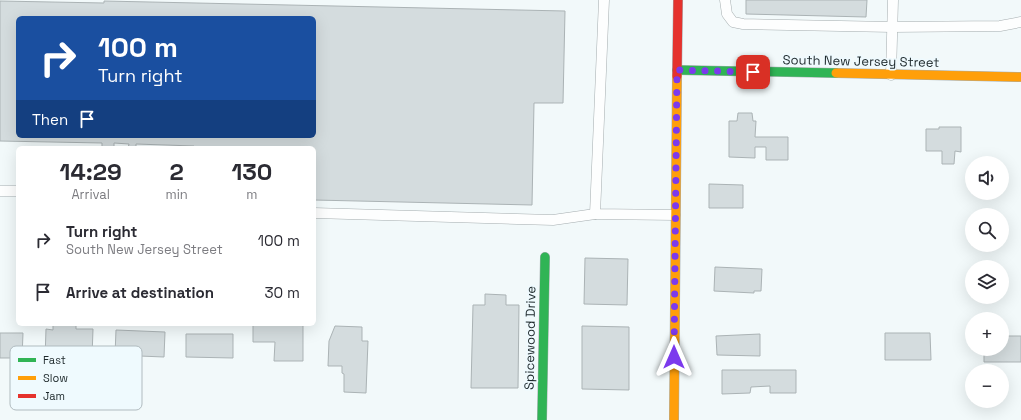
<!DOCTYPE html>
<meta charset="utf-8">
<style>
body{margin:0;font-family:"Space Grotesk",sans-serif;background:#f2f2f3;color:#2b2b33;height:100vh;display:flex;flex-direction:column;font-size:15px;white-space:nowrap}
*{box-sizing:border-box;margin:0}
p{font-size:13px;color:#7c7c81}
.icon{flex:none;width:22px;height:22px;fill:none;stroke:currentColor;stroke-width:2;stroke-linecap:round;stroke-linejoin:round}
.map{position:relative;flex:1;overflow:hidden}
.side{position:absolute;left:16px;top:146px;width:300px;height:180px;display:flex;flex-direction:column;background:#fff;border-radius:6px;box-shadow:0 4px 16px #0002}
.side>*{flex:none}
.top-card{position:absolute;left:16px;top:16px;width:300px;height:122px;border-radius:6px;box-shadow:0 4px 16px #0002;background:#1a4fa0;color:#fff;overflow:hidden}
.buttons{position:absolute;left:965px;top:156px;display:grid;gap:8px}
.buttons a{display:grid;place-items:center;width:44px;height:44px;border-radius:50%;background:#fff;box-shadow:0 4px 16px #0002;font-size:20px}
.pin{position:absolute;display:grid;place-items:center;width:34px;height:34px;color:#fff;margin:-17px;border-radius:8px;box-shadow:0 2px 6px #0006}
.me{position:absolute;width:44px;margin:-22px;rotate:0deg;stroke-linejoin:round;filter:drop-shadow(0 0 3px #0008)}
.turn{display:flex;align-items:center;gap:14px;height:84px;padding:0 16px;font-size:18px}
.turn .icon{width:52px;height:52px;stroke-width:2.5}
.turn b{display:block;font-size:28px;line-height:34px}
.then{display:flex;align-items:center;height:38px;padding:0 16px;background:#0003;gap:8px;font-size:15px}
.eta{display:flex;justify-content:space-evenly;align-items:center;height:68px;text-align:center}
.eta b{font-size:24px;font-weight:700;line-height:28px}
ul{padding:0;list-style:none}
li{display:flex;align-items:center;gap:12px;height:52px;padding:0 16px}
li div{flex:1}
li b{display:block;font-size:15px}
li em{font-style:normal}
.map>svg:first-child{display:block}
.building{fill:#d4dcde;stroke:#abb3b5;fill-rule:evenodd}
.lines{fill:none;stroke-linecap:round;stroke-linejoin:round}
.lane-casing{stroke:#a5adaf;stroke-width:11}
.fast-casing{stroke:#a5adaf;stroke-width:10}
.slow-casing{stroke:#a5adaf;stroke-width:10}
.jam-casing{stroke:#a5adaf;stroke-width:10}
.lane{stroke:#fdfefe;stroke-width:10}
.fast{stroke:#30b455;stroke-width:9}
.slow{stroke:#ff9f0a;stroke-width:9}
.jam{stroke:#e5322d;stroke-width:9}
.route{stroke:#7c3aed;stroke-width:7;stroke-dasharray:0 12.6}
.labels{text-anchor:middle;dominant-baseline:central;stroke-width:3.5;stroke-linejoin:round;paint-order:stroke}
.street-label{font-size:13px;fill:#1e292c;stroke:#effafe}
.key{fill:#effafe;stroke:#b0bbbf;stroke-width:1}
.key-label{font-size:11px;fill:#1e292c}
</style>
<div class="map">
<svg width="1021" height="420" viewBox="0 0 1021 420">
<rect width="100%" height="100%" fill="#f2f9fa"/>
<g class="building">
<path d="M 746,0 L 867,0 L 866,17 L 746,14 Z"/>
<path d="M 0,1 L 104,3 L 104,1 L 565,11 L 563,103 L 534,103 L 532,205 L 314,200 L 314,148 L 194,148 L 194,146 L 136,144 L 136,148 L 128,148 L 129,144 L 114,143 L 114,148 L 102,148 L 102,143 L 0,141 ZM 18,18 L 314,18 L 314,136 L 18,136 Z"/>
<path d="M 738,113 L 752,113 L 753,121 L 756,121 L 755,137 L 788,137 L 788,160 L 766,160 L 766,147 L 755,147 L 755,158 L 729,157 L 729,121 L 737,121 Z"/>
<path d="M 939,127 L 961,127 L 961,152 L 955,151 L 954,164 L 942,164 L 942,151 L 926,151 L 926,129 L 939,129 Z"/>
<path d="M 709,184 L 743,185 L 743,208 L 709,208 Z"/>
<path d="M 585,258 L 628,259 L 627,305 L 584,304 Z"/>
<path d="M 715,267 L 762,269 L 761,291 L 754,291 L 754,293 L 714,291 Z"/>
<path d="M 485,294 L 506,295 L 506,305 L 519,305 L 518,388 L 471,388 L 473,305 L 485,305 Z"/>
<path d="M 53,324 L 76,324 L 76,329 L 93,329 L 92,357 L 45,359 L 46,329 L 53,330 Z"/>
<path d="M 253,324 L 303,324 L 303,361 L 274,361 L 275,342 L 253,342 Z"/>
<path d="M 335,326 L 362,327 L 362,341 L 368,341 L 366,393 L 344,392 L 344,374 L 342,373 L 342,366 L 328,366 L 329,341 Z"/>
<path d="M 582,326 L 629,327 L 629,390 L 582,389 Z"/>
<path d="M 116,330 L 165,332 L 164,357 L 115,355 Z"/>
<path d="M 0,333 L 23,333 L 22,358 L 0,358 Z"/>
<path d="M 885,333 L 930,333 L 931,360 L 885,360 Z"/>
<path d="M 186,334 L 233,334 L 233,358 L 186,357 Z"/>
<path d="M 760,334 L 760,356 L 717,355 L 716,336 Z"/>
<path d="M 1002,336 L 1021,336 L 1021,362 L 984,362 L 984,349 L 1002,349 Z"/>
<path d="M 722,370 L 796,370 L 796,393 L 770,393 L 770,386 L 751,387 L 750,393 L 722,394 Z"/>
</g>
<g class="lines">
<defs>
<g id="lane">
<path d="M 604,0 L 595,214 L 675,215"/>
<path d="M 725,0 L 727,14 L 733,22 L 743,24 L 892,27 L 1000,26 L 1021,22"/>
<path d="M 891,75 L 893,0"/>
<path d="M 0,191 L 18,191"/>
<path d="M 314,213 L 553,220 L 595,214"/>
</g>
<g id="fast">
<path d="M 677,70 L 836,73"/>
<path d="M 542,420 L 545,257"/>
</g>
<g id="slow">
<path d="M 836,73 L 1021,77"/>
<path d="M 674,420 L 677,76"/>
</g>
<path id="jam" d="M 677,76 L 678,0"/>
</defs>
<use href="#lane" class="lane-casing"/>
<use href="#fast" class="fast-casing"/>
<use href="#slow" class="slow-casing"/>
<use href="#jam" class="jam-casing"/>
<use href="#lane" class="lane"/>
<use href="#fast" class="fast"/>
<use href="#slow" class="slow"/>
<use href="#jam" class="jam"/>
</g>
<g class="lines">
<path class="route" d="M 674,357 L 677,70 L 753,72"/>
</g>
<g class="labels">
<g class="street-label">
<text transform="translate(861 61) rotate(1)">South New Jersey Street</text>
<text transform="translate(530 338) rotate(-89)">Spicewood Drive</text>
</g>
</g>
<rect x="10" y="346" width="132" height="64" rx="6" class="key"/>
<rect x="18" y="358" width="18" height="4" fill="#30b455"/>
<rect x="18" y="376" width="18" height="4" fill="#ff9f0a"/>
<rect x="18" y="394" width="18" height="4" fill="#e5322d"/>
<g class="key-label">
<text x="43" y="364">Fast</text>
<text x="43" y="382">Slow</text>
<text x="43" y="400">Jam</text>
</g>
</svg>
<div class="buttons">
<a><svg class="icon" aria-label="sound" viewBox="0 0 24 24"><path d="M4 9h4l5-4v14l-5-4H4zM17 9q2 3 0 6"/></svg></a>
<a><svg class="icon" aria-label="search" viewBox="0 0 24 24"><circle cx="10" cy="10" r="6"/><path d="M15 15l6 6"/></svg></a>
<a><svg class="icon" aria-label="layers" viewBox="0 0 24 24"><path d="M12 4l9 5-9 5-9-5zM3 14l9 5 9-5"/></svg></a>
<a>+</a>
<a>−</a>
</div>
<div class="pin" style="left:753px;top:72px;background:#d93025"><svg class="icon" aria-label="arrive" viewBox="0 0 24 24"><path d="M6 21V4h12l-3 4 3 4H6"/></svg></div>
<svg class="me" style="left:674px;top:357px" viewBox="-20 -20 40 40"><path d="M0-17L14 15 0 8-14 15z" fill="#7c3aed" stroke="#fff" stroke-width="4"/></svg>
<div class="top-card">
<div class="turn"><svg class="icon" aria-label="right" viewBox="0 0 24 24"><path d="M7 20v-9h11M14 6l5 5-5 5"/></svg><div><b>100 m</b>Turn right</div></div>
<div class="then">Then<svg class="icon" aria-label="arrive" viewBox="0 0 24 24"><path d="M6 21V4h12l-3 4 3 4H6"/></svg></div>
</div>
<section class="side">
<div class="eta">
<div><b>14:29</b><p>Arrival</p></div>
<div><b>2</b><p>min</p></div>
<div><b>130</b><p>m</p></div>
</div>
<ul>
<li><svg class="icon" aria-label="right" viewBox="0 0 24 24"><path d="M7 20v-9h11M14 6l5 5-5 5"/></svg><div><b>Turn right</b><p>South New Jersey Street</p></div><em>100 m</em></li>
<li><svg class="icon" aria-label="arrive" viewBox="0 0 24 24"><path d="M6 21V4h12l-3 4 3 4H6"/></svg><div><b>Arrive at destination</b></div><em>30 m</em></li>
</ul>
</section>
</div>
